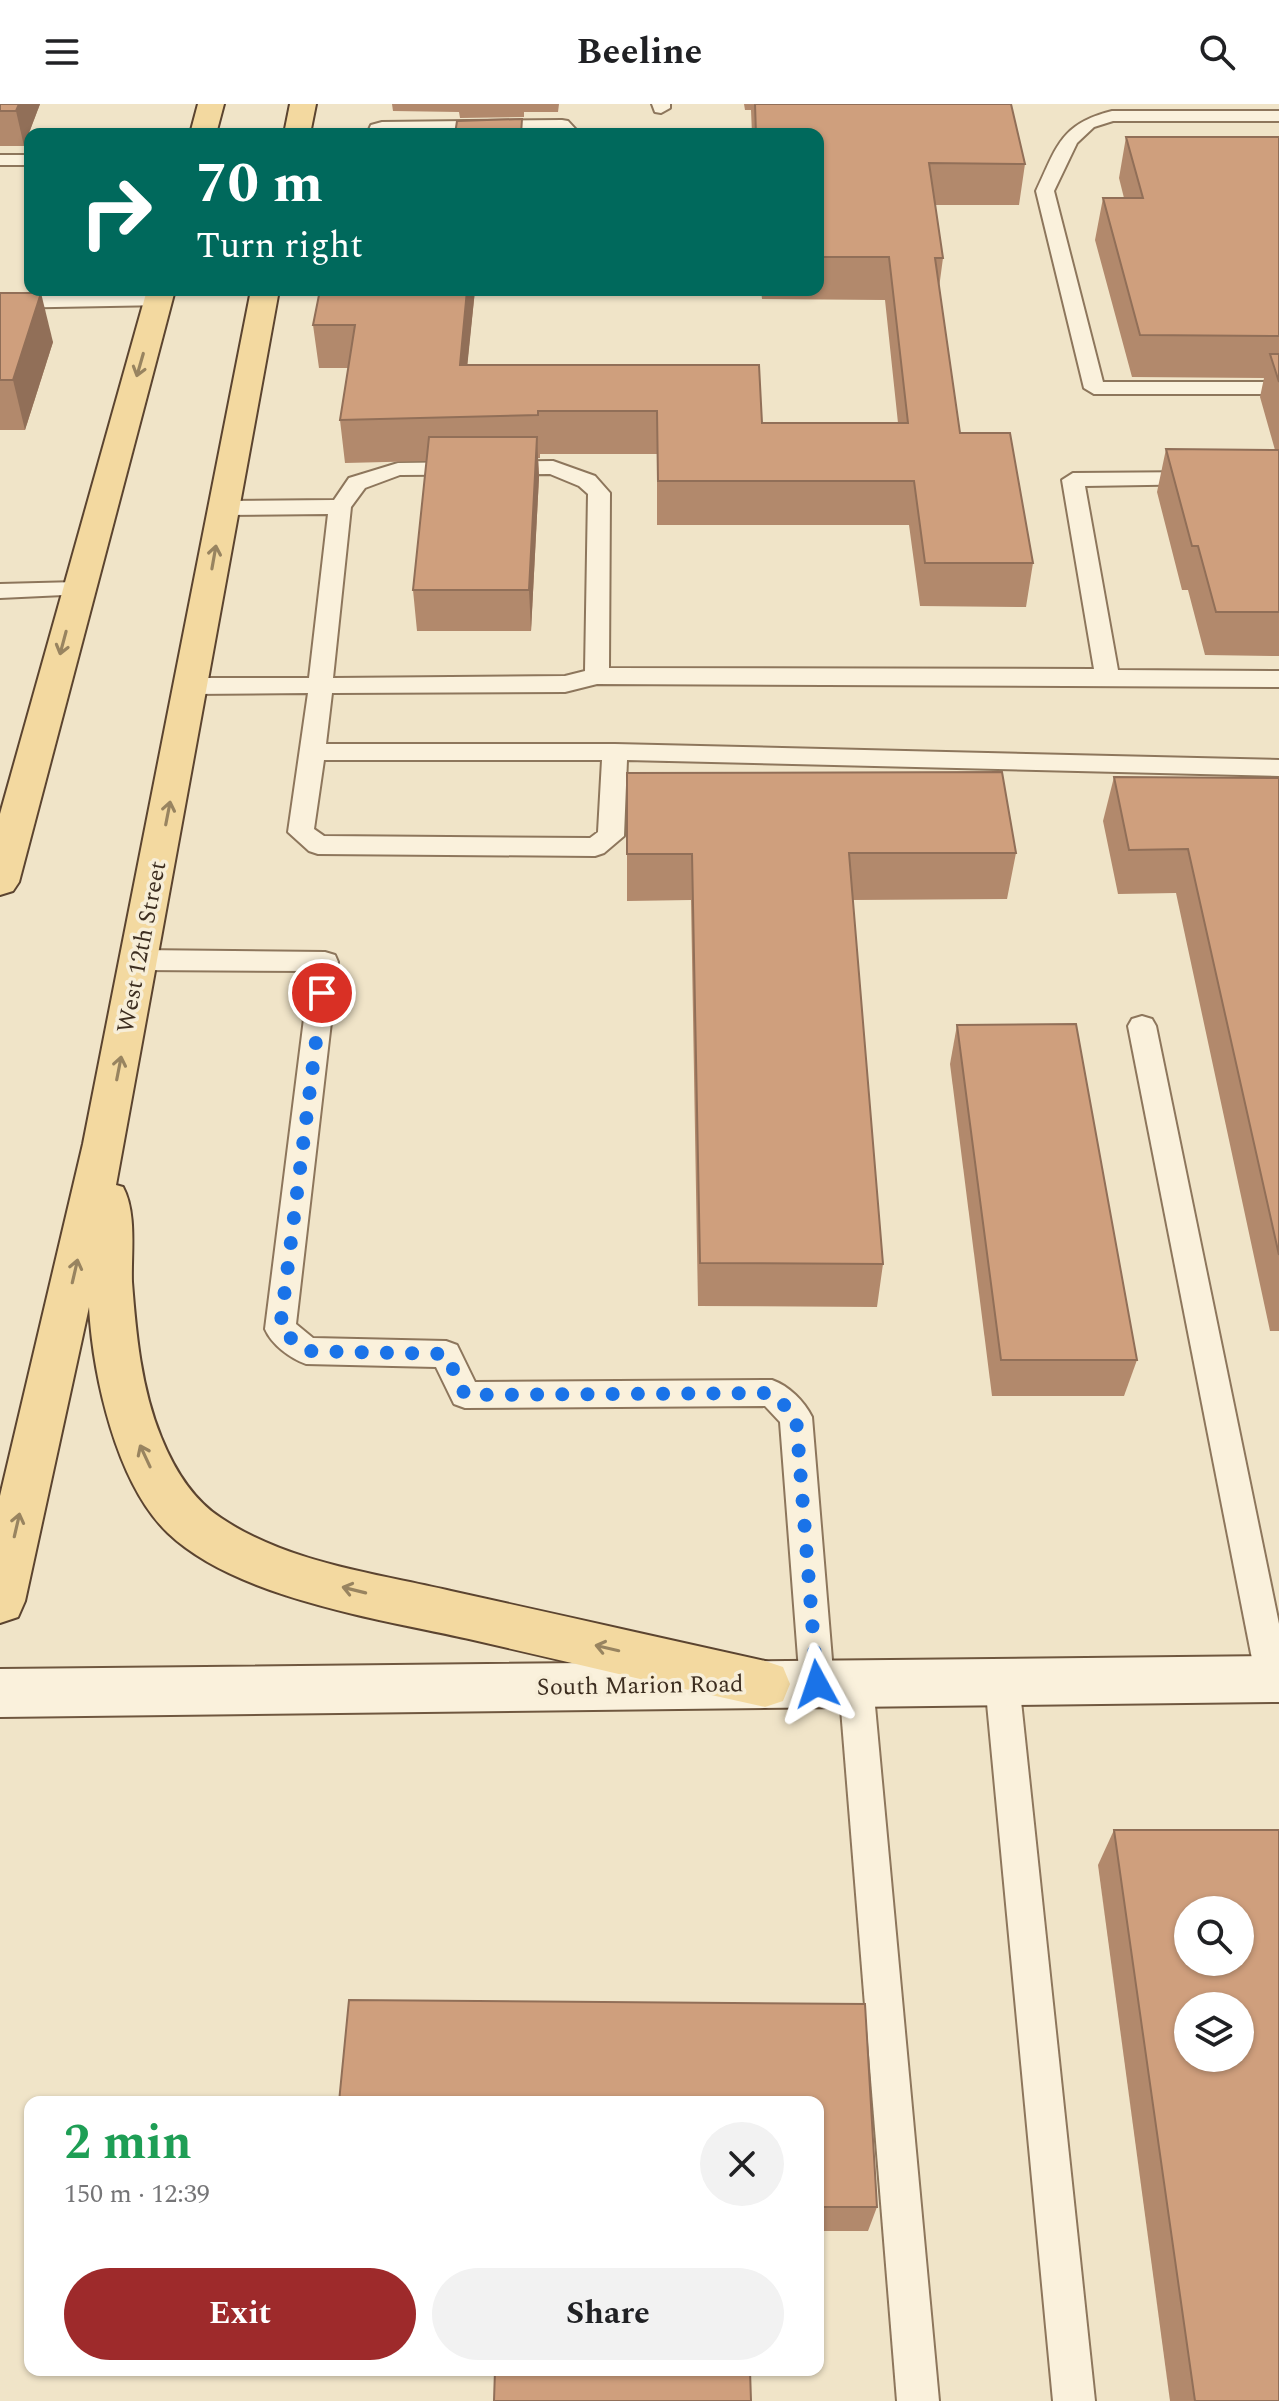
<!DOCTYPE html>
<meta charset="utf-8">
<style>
body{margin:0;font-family:Spectral,serif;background:#f2f2f2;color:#202124;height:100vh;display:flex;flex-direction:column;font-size:30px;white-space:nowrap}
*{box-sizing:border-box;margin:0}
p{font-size:26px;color:#757577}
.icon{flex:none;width:44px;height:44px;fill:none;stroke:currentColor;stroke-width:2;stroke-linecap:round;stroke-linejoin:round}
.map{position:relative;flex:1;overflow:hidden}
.drawer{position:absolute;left:24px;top:1992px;width:800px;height:280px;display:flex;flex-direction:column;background:#fff;border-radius:16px;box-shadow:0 2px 6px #0004}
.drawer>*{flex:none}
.hud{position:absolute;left:24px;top:24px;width:800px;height:168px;border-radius:16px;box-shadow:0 2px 6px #0004;background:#00695c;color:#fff;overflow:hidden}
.fabs{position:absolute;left:1174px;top:1792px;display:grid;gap:16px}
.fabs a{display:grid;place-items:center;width:80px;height:80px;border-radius:50%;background:#fff;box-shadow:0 2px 6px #0004;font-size:40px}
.pin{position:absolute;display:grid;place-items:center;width:68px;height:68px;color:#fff;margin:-34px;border:4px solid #fff;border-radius:50%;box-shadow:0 2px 8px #0007}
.me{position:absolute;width:88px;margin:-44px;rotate:355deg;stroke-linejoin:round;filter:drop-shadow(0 0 6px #0008)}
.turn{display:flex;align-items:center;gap:28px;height:168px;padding:0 40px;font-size:36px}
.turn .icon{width:104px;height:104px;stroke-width:2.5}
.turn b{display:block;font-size:56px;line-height:68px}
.round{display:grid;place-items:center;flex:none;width:84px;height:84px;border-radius:42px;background:#f2f2f2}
.summary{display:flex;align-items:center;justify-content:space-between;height:136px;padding:0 40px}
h1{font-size:48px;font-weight:700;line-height:60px;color:#1e9e55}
.cta{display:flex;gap:16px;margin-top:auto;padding:16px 40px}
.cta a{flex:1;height:92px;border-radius:48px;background:#9e2a2b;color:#fff;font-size:32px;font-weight:700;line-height:92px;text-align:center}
.cta a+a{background:#f2f2f2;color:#202124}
header{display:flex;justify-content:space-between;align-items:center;height:104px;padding:0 40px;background:#fff;font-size:36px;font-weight:700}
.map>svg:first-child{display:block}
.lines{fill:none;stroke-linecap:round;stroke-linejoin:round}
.service-casing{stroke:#8d765c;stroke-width:4}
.secondary-casing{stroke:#6f573f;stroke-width:4}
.primary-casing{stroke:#5b4430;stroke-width:4}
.service{fill:#faf1dc;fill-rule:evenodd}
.secondary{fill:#faf1dc;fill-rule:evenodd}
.primary{fill:#f3d9a0;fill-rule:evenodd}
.wall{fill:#b2896c}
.shaded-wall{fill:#916f58}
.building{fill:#cf9f7d;stroke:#916f58;stroke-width:2;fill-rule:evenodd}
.oneway{stroke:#988460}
.route{stroke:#1a73e8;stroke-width:14;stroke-dasharray:0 25.2}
.labels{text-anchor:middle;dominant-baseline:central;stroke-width:7;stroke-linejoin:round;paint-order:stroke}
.street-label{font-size:24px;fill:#3d2e20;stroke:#f7eed8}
</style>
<header><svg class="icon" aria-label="menu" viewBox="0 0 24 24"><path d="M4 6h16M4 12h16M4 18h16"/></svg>Beeline<svg class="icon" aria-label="search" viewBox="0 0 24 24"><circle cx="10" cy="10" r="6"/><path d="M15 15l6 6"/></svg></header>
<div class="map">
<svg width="1279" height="2297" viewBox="0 0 1279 2297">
<rect width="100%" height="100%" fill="#f0e4c8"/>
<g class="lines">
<defs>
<g id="service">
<path d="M 652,0 L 670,0 L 670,4 L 661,9 L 655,8 Z"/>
<path d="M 1112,7 L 1279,7 L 1279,17 L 1113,17 L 1094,23 L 1077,39 L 1054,87 L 1103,278 L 1279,278 L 1279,290 L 1094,290 L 1084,284 L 1036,87 C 1057,43 1060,20 1112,7 Z"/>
<path d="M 562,16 L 568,17 L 580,30 L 561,30 L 557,26 L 367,30 L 371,21 L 382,18 Z"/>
<rect x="0" y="51" width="30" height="10"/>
<path d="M 158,191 L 165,193 L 168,197 L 165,201 L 0,204 L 0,192 Z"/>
<path d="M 553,357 L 595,372 L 610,389 L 609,564 L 1094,565 L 1062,376 L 1073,369 L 1201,368 L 1212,375 L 1209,380 L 1085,382 L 1118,566 L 1279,567 L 1279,583 L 597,580 L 565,588 L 332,589 L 326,640 L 615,640 L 1279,656 L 1279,672 L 627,656 L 624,732 L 604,749 L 595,752 L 318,750 L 309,747 L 288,728 L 308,589 L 191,590 L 183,587 L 179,582 L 183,577 L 191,574 L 309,574 L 328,410 L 223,411 L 212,404 L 223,397 L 334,396 L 349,374 L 398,359 ZM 550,370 L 579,382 L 588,390 L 585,567 L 565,572 L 333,574 L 351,403 L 365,384 L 400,371 ZM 324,656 L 602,656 L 598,728 L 590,734 L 324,732 L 314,725 Z"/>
<path d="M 77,478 L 85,480 L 88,485 L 85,490 L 0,494 L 0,480 Z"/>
<path d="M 140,846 L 325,848 L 335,851 L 338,858 L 296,1220 L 313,1234 L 446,1237 L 457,1241 L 475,1278 L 772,1276 C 789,1282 804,1297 812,1313 L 834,1580 L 829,1591 L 817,1596 L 805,1591 L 800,1580 L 780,1318 L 765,1302 L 465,1304 L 454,1300 L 436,1263 L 306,1260 C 290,1254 272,1241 265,1225 L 310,867 L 140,866 L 131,863 L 127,856 L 131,849 Z"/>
<path d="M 1142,912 L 1152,915 L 1156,922 L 1279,1520 L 1279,1589 L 1273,1591 L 1261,1586 L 1256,1575 L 1128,922 L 1132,915 Z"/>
<path d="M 1002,1562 L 1014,1567 L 1019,1578 L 1095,2297 L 1053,2297 L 985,1578 L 990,1567 Z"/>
<path d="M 856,1564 L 868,1569 L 873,1580 L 939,2297 L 897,2297 L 839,1580 L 844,1569 Z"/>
</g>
<path id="secondary" d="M 1279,1552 L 1279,1598 L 0,1613 L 0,1565 Z"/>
<g id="primary">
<path d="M 198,0 L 224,0 L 216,30 L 190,30 Z"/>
<path d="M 290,0 L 316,0 L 310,30 L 284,30 Z"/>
<path d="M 147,186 L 175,186 L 19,778 L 13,787 L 0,791 L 0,710 Z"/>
<path d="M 251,186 L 279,186 L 116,1081 L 123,1083 C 137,1109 131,1149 132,1178 C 136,1230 141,1284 161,1333 C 174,1365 192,1395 221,1414 C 288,1459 374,1469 451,1487 C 556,1510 660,1534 765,1557 L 783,1563 L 790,1580 L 783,1597 L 765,1603 C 666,1581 567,1558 469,1535 C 379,1515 236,1494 168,1429 C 116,1379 93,1272 89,1203 L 25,1497 L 18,1513 L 0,1519 L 0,1392 L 83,1040 Z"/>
</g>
</defs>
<use href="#service" class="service-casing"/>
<use href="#secondary" class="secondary-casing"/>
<use href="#primary" class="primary-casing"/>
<use href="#service" class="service"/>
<use href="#secondary" class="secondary"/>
<use href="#primary" class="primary"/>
</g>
<g class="wall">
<path d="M 0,0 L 40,0 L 24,42 L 0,42 Z"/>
<path d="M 392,0 L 559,0 L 558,8 L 524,8 L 524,13 L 460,14 L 459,8 L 393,7 Z"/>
<path d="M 744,0 L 1011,0 L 1025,60 L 1019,101 L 935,101 L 943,154 L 939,184 L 960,329 L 1033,459 L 1026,503 L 920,502 L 909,421 L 657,421 L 657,350 L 540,350 L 540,354 L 538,354 L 539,373 L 531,527 L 417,527 L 413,486 L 427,357 L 345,359 L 340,316 L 348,264 L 319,264 L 313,221 L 320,186 L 475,186 L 467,261 L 762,319 L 898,319 L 885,196 L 762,195 L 761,186 L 818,186 L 818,30 L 752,30 L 751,6 L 745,6 Z"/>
<path d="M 1126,33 L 1279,33 L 1279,552 L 1205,551 L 1188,486 L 1182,486 L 1157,388 L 1166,345 L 1275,346 L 1260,293 L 1264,274 L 1132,273 L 1095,136 L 1103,94 L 1124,94 L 1119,74 Z"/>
<path d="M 0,189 L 53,238 L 25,326 L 0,326 Z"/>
<path d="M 1114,673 L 1279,674 L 1279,1227 L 1270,1227 L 1176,789 L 1118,790 L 1103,717 Z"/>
<path d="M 1016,749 L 1007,795 L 852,796 L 883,1160 L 877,1203 L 698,1202 L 691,796 L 627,797 L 627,750 Z"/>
<path d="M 957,921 L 1137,1256 L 1124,1292 L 992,1292 L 950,960 Z"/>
<path d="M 1114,1726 L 1279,2297 L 1170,2297 L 1098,1761 Z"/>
<path d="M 818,1998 L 877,2103 L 868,2127 L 818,2127 Z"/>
</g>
<g class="shaded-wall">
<path d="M 19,0 L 40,0 L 24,42 L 16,7 Z"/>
<path d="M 467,186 L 475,186 L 463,304 L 460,261 Z"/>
<path d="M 41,189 L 53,238 L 25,326 L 13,276 Z"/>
<path d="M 537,333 L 539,373 L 531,527 L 529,486 Z"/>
</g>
<g class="building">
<path d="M 0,0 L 19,0 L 16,7 L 0,7 Z"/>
<path d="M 755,0 L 1011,0 L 1025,60 L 929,59 L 943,154 L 935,154 L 960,329 L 1010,329 L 1033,459 L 925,459 L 914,377 L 658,377 L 657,307 L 538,307 L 538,311 L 340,316 L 355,221 L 313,221 L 320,186 L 467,186 L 460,261 L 759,261 L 762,319 L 908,319 L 889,153 L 818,153 L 818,30 L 756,30 Z"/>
<path d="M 522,15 L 521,30 L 455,30 L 457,17 Z"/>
<path d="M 1126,33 L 1279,33 L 1279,232 L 1140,231 L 1103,94 L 1143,94 Z"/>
<path d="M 0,189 L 41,189 L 13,276 L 0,276 Z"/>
<path d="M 1270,250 L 1279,250 L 1279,278 Z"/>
<path d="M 429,333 L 537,333 L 529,486 L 413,486 Z"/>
<path d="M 1166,345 L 1279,346 L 1279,508 L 1216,508 L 1198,442 L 1192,442 Z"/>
<path d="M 1002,668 L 1016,749 L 849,749 L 883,1160 L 700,1159 L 692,750 L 627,750 L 627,669 Z"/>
<path d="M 1114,673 L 1279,674 L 1279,1151 L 1188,745 L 1129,746 Z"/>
<path d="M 1076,920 L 1137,1256 L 1001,1256 L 957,921 Z"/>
<path d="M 1114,1726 L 1279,1726 L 1279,2297 L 1195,2297 ZM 1188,1806 L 1240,1806 L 1240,1858 L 1188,1858 ZM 1188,1902 L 1240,1902 L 1240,1954 L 1188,1954 Z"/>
<path d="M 349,1896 L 865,1900 L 877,2103 L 818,2103 L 818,1998 L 339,1998 Z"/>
<path d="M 495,2266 L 750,2266 L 751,2297 L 494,2297 Z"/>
</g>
<defs><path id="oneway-shaft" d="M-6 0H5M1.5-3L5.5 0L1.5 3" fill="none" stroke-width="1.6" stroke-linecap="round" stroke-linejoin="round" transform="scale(2)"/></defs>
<g class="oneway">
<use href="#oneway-shaft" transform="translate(140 261) rotate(106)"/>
<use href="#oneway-shaft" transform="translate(214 453) rotate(-80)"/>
<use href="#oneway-shaft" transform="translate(63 539) rotate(105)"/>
<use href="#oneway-shaft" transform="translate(168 709) rotate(-79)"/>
<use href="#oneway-shaft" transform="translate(119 964) rotate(-79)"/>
<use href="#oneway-shaft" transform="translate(75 1167) rotate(-77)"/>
<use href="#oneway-shaft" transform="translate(145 1352) rotate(-115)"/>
<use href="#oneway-shaft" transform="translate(17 1421) rotate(-77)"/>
<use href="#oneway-shaft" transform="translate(354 1486) rotate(-166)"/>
<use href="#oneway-shaft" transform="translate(607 1544) rotate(-167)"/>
</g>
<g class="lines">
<path class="route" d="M 322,889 L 280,1225 L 306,1247 L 446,1250 L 465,1291 L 772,1289 L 796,1313 L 817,1580"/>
</g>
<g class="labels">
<g class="street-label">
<text transform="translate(142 843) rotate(-79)">West 12th Street</text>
<text transform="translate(640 1582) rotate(-1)">South Marion Road</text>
</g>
</g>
</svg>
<div class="fabs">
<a><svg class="icon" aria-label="search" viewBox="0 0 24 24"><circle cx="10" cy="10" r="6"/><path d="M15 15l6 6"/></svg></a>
<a><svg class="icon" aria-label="layers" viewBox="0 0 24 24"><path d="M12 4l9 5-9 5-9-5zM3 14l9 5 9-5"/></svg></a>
</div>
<div class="pin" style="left:322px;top:889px;background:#d93025"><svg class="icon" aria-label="arrive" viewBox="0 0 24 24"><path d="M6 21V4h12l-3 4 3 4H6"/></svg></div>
<svg class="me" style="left:817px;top:1580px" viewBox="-20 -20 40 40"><path d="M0-17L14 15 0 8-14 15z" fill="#1a73e8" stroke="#fff" stroke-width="4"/></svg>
<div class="hud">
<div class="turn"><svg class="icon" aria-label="right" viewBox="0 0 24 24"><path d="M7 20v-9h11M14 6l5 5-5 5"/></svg><div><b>70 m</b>Turn right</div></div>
</div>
<section class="drawer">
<div class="summary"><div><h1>2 min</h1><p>150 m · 12:39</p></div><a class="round"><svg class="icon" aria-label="close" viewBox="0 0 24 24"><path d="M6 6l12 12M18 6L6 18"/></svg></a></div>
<div class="cta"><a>Exit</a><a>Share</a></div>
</section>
</div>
